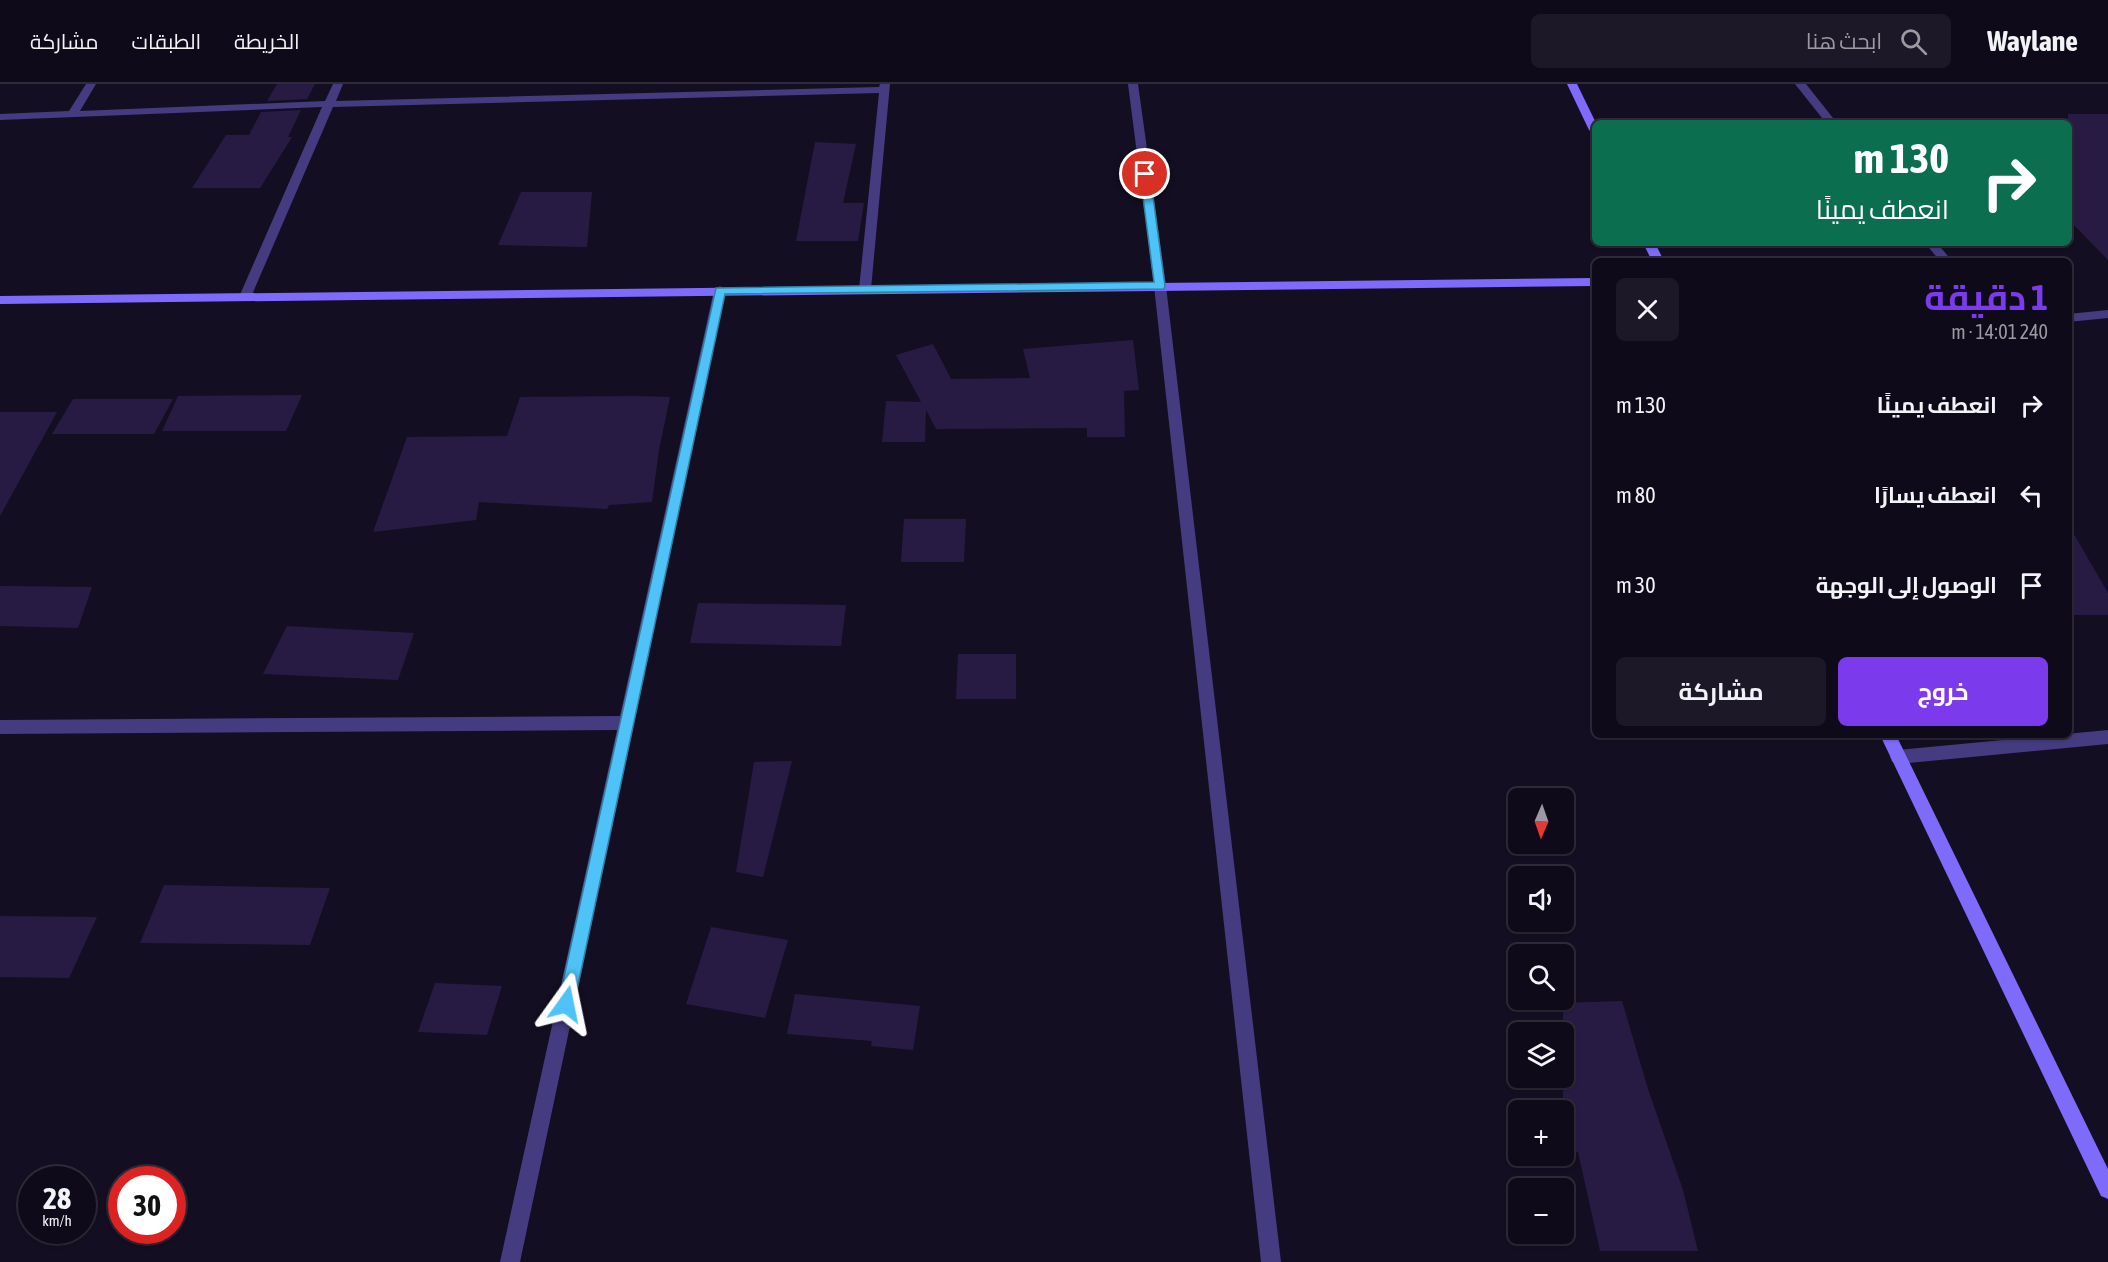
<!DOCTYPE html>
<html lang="ar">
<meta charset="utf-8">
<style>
body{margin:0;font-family:"Asap Condensed",Cairo,sans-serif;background:#1d1827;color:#f1f3f6;direction:rtl;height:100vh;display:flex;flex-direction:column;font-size:22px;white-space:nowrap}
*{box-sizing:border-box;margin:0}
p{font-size:20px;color:#9b9aa2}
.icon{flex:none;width:33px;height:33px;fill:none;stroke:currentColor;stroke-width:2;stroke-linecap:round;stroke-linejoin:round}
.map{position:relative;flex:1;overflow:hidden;direction:ltr}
.side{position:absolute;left:1592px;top:174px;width:480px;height:480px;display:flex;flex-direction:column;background:#0f0a1a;border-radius:9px;box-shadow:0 2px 4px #0004,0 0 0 2px #2f2b39;direction:rtl}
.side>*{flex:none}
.hud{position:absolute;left:1592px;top:36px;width:480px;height:126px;border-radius:9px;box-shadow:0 2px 4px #0004,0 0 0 2px #2f2b39;direction:rtl;background:#0b6e4f;color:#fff;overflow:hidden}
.needle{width:39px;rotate:182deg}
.controls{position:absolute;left:1508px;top:704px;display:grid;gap:12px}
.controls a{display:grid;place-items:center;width:66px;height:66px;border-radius:9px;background:#0f0a1a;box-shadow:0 2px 4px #0004,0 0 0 2px #2f2b39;font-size:30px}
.speed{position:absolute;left:18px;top:1082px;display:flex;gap:12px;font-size:30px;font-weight:700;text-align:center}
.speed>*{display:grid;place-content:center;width:78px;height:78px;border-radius:50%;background:#0f0a1a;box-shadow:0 2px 4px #0004,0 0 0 2px #2f2b39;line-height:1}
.speed small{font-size:15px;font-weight:400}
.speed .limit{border:9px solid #d22;background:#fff;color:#111}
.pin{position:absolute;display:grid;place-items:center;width:51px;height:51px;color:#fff;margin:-26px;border:3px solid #fff;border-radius:50%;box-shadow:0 2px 6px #0007}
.me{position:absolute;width:66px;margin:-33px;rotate:12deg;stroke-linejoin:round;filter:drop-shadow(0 0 4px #0008)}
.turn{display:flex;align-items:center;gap:21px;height:126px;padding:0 24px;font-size:27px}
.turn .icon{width:78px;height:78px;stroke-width:2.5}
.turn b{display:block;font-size:42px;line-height:51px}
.round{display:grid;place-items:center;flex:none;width:63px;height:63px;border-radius:9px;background:#1d1827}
.summary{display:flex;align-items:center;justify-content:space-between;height:102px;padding:0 24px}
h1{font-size:36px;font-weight:700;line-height:45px;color:#7c3aed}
.cta{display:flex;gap:12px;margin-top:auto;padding:12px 24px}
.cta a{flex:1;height:69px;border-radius:9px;background:#7c3aed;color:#fff;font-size:24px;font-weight:700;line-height:69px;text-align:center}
.cta a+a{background:#1d1827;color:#f1f3f6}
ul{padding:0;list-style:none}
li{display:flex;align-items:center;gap:18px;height:90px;padding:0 24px}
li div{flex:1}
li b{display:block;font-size:22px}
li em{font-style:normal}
header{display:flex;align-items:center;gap:36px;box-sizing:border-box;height:84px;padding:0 30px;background:#0f0a1a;border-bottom:2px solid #2f2b39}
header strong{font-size:28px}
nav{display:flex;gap:33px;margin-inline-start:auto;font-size:21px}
.search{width:420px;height:54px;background:#1d1827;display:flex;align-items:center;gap:15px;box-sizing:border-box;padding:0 21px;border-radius:9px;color:#9b9aa2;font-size:22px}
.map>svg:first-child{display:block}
.building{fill:#281b43}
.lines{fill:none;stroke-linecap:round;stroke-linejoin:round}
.street{fill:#453b80;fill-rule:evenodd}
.secondary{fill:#7f6bfb;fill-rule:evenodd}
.route{fill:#4fc3f7;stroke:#337fa1;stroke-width:1.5}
</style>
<header>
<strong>Waylane</strong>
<div class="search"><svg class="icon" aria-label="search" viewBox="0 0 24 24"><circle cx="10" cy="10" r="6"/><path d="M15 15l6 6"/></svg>ابحث هنا</div>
<nav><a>الخريطة</a><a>الطبقات</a><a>مشاركة</a></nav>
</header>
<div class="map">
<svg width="2108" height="1178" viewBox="0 0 2108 1178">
<rect width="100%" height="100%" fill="#140e22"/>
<g class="building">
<path d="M 277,0 L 315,0 L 307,15 L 267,17 Z"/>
<path d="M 301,26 L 288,53 L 292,53 L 260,104 L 192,104 L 226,51 L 249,51 L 261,28 Z"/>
<path d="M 2068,30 L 2108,30 L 2108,176 L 2068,135 Z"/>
<path d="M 815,58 L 856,60 L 843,119 L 864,119 L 858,157 L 796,157 Z"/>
<path d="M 521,108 L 592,108 L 587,163 L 498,161 Z"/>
<path d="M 1133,256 L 1139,306 L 1124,307 L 1125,353 L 1087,353 L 1087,344 L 936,345 L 926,326 L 925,358 L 882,358 L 886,317 L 921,318 L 896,271 L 933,260 L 951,295 L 1030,294 L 1023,265 Z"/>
<path d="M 302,311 L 286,347 L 162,347 L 178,312 Z"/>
<path d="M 638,312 L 670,313 L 659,366 L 652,418 L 609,421 L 607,425 L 479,418 L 476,436 L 373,448 L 407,353 L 507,352 L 520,313 Z"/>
<path d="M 73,315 L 173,315 L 154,350 L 52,350 Z"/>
<path d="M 0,328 L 57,328 L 0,432 Z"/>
<path d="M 904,435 L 966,435 L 964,478 L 901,478 Z"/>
<path d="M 2068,440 L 2108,509 L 2108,531 L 2068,531 Z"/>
<path d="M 0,502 L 92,503 L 78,544 L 0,542 Z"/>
<path d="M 698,519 L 846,521 L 841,562 L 690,559 Z"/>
<path d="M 287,542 L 414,549 L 398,596 L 263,590 Z"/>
<path d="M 958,570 L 1016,570 L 1016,615 L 956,615 Z"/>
<path d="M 792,677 L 763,793 L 736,788 L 754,678 Z"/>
<path d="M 164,801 L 330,804 L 310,861 L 140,859 Z"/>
<path d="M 0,832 L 97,833 L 69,894 L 0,893 Z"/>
<path d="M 711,843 L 788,856 L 765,934 L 686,920 Z"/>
<path d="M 435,899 L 502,902 L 487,951 L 418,948 Z"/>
<path d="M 795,910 L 920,922 L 913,966 L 871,962 L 872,957 L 787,950 Z"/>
<path d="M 1622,917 L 1648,1005 L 1683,1106 L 1698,1167 L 1600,1167 L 1578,1068 L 1572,1068 L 1563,1038 L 1563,1026 L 1559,1026 L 1557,1020 L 1563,1019 L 1563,919 Z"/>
</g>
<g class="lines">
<g class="street">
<path d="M 86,0 L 96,0 L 80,27 L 325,17 L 333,0 L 343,0 L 336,17 L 879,3 L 880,0 L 890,0 L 871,205 L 865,209 L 859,205 L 879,9 L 333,23 L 251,213 L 245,217 L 239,213 L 322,23 L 0,36 L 0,30 L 69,27 Z"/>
<path d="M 1128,0 L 1138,0 L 1166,202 L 1281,1178 L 1261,1178 L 1154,202 Z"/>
<path d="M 1795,0 L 1806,0 L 1837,39 L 1826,39 Z"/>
<path d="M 1925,159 L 1937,159 L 1952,177 L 1940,177 Z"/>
<path d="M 720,202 L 726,206 L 520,1178 L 500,1178 L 617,646 L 0,650 L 0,636 L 620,632 L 714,206 Z"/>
<path d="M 2108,226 L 2108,234 L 2068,238 L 2068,230 Z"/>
<path d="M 2108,646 L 2108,660 L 1898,680 L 1892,678 L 1890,673 L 1892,668 L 1898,666 Z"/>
</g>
<g class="secondary">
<path d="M 1567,0 L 1577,0 L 1596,39 L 1594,49 L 1589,46 Z"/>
<path d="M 1643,159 L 1655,159 L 1664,177 L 1652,177 Z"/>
<path d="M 1594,194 L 1594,202 L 0,220 L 0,212 Z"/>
<path d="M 1880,651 L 1896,651 L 2108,1085 L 2108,1115 L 2101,1112 Z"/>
</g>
</g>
<path class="route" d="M 1145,87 L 1150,90 L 1165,202 L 1164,205 L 725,210 L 574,920 L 572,926 L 566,928 L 561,926 L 558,920 L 716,204 L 1154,198 L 1140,90 Z"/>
</svg>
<div class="controls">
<a><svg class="needle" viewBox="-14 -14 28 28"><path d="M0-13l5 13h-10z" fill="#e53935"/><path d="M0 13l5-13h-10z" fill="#9b9aa2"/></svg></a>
<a><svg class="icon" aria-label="sound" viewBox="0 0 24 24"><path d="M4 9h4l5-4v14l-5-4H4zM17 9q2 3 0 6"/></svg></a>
<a><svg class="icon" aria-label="search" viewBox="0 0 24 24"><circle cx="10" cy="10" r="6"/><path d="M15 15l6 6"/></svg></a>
<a><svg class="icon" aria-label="layers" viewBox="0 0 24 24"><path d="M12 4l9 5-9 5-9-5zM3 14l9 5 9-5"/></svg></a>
<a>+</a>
<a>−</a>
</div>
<div class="speed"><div>28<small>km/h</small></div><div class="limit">30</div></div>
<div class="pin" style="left:1145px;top:90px;background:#d93025"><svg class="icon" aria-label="arrive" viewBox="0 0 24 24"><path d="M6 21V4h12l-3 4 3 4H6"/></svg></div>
<svg class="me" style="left:566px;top:920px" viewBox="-20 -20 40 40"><path d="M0-17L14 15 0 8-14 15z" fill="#4fc3f7" stroke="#fff" stroke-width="4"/></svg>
<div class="hud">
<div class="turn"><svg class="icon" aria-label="right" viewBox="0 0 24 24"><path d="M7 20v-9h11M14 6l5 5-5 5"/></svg><div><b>130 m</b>انعطف يمينًا</div></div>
</div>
<section class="side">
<div class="summary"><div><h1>1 دقيقة</h1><p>240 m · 14:01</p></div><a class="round"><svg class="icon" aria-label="close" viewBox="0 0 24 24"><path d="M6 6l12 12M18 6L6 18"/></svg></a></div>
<ul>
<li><svg class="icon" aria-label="right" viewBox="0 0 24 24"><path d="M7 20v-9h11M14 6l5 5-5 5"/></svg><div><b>انعطف يمينًا</b></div><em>130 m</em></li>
<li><svg class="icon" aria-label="left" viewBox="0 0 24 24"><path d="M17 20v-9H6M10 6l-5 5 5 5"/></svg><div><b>انعطف يسارًا</b></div><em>80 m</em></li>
<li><svg class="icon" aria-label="arrive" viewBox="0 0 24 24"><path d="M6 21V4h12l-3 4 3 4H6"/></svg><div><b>الوصول إلى الوجهة</b></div><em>30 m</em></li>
</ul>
<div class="cta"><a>خروج</a><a>مشاركة</a></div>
</section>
</div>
